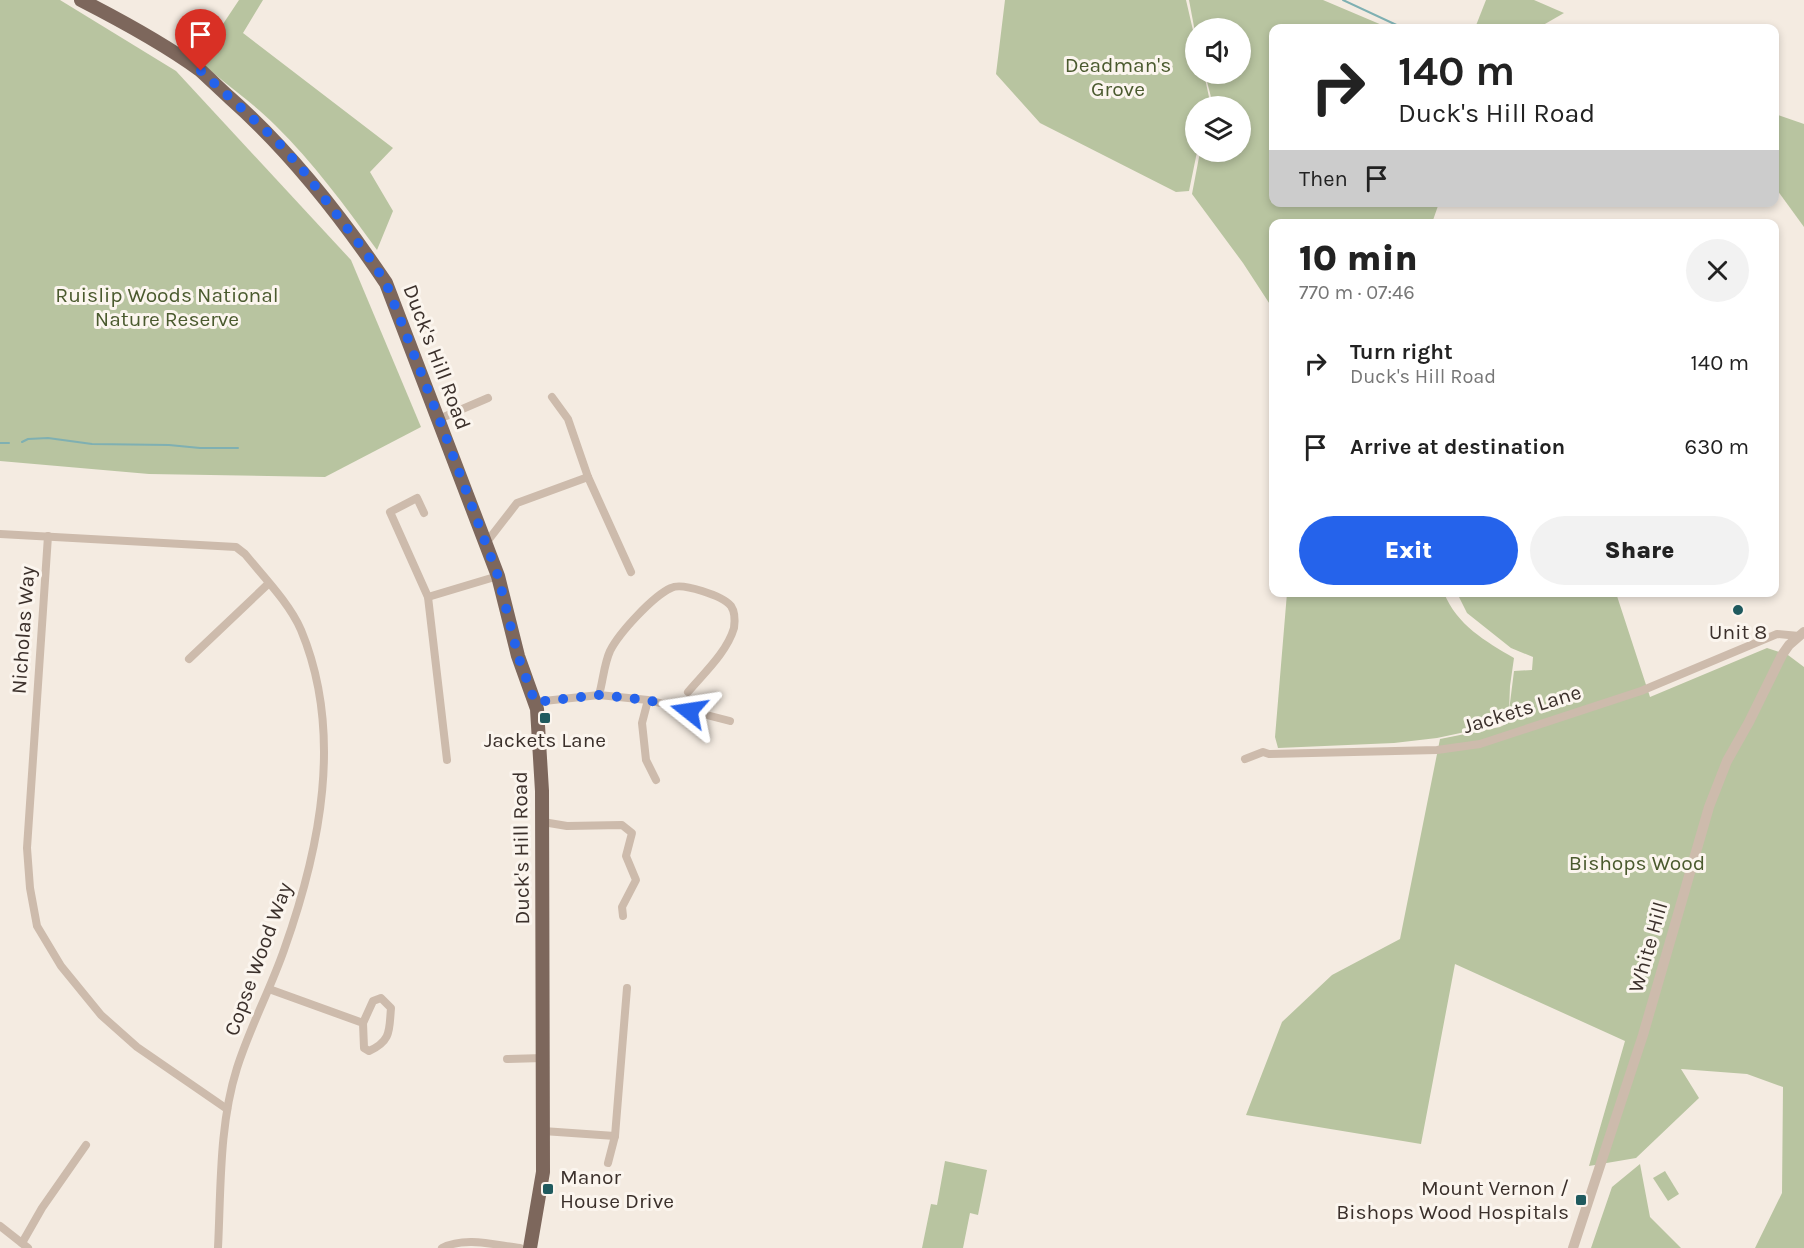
<!DOCTYPE html>
<meta charset="utf-8">
<style>
body{margin:0;font-family:Karla,sans-serif;background:#f2f2f2;color:#222;height:100vh;display:flex;flex-direction:column;font-size:22px;white-space:nowrap}
*{box-sizing:border-box;margin:0}
p{font-size:20px;color:#767676}
.icon{flex:none;width:33px;height:33px;fill:none;stroke:currentColor;stroke-width:2;stroke-linecap:round;stroke-linejoin:round}
.map{position:relative;flex:1;overflow:hidden}
.drawer{position:absolute;left:1269px;top:219px;width:510px;height:378px;display:flex;flex-direction:column;background:#fff;border-radius:12px;box-shadow:0 3px 9px #0003}
.drawer>*{flex:none}
.top-card{position:absolute;left:1269px;top:24px;width:510px;height:183px;border-radius:12px;box-shadow:0 3px 9px #0003;background:#fff;color:#222;overflow:hidden}
.controls{position:absolute;left:1185px;top:18px;display:grid;gap:12px}
.controls a{display:grid;place-items:center;width:66px;height:66px;border-radius:50%;background:#fff;box-shadow:0 3px 9px #0003;font-size:30px}
.pin{position:absolute;display:grid;place-items:center;width:51px;height:51px;color:#fff;margin:-62px -26px;border-radius:50% 50% 50% 0;rotate:-45deg;box-shadow:0 0 6px #0007}
.pin .icon{rotate:45deg}
.me{position:absolute;width:66px;margin:-33px;rotate:285deg;stroke-linejoin:round;filter:drop-shadow(0 0 4px #0008)}
.turn{display:flex;align-items:center;gap:21px;height:126px;padding:0 30px;font-size:27px}
.turn .icon{width:78px;height:78px;stroke-width:2.5}
.turn b{display:block;font-size:42px;line-height:51px}
.then{display:flex;align-items:center;height:57px;padding:0 30px;background:#0003;gap:12px;font-size:22px}
.round{display:grid;place-items:center;flex:none;width:63px;height:63px;border-radius:32px;background:#f2f2f2}
.overview{display:flex;align-items:center;justify-content:space-between;height:102px;padding:0 30px}
h1{font-size:36px;font-weight:800;line-height:45px}
.button{display:flex;gap:12px;margin-top:auto;padding:12px 30px}
.button a{flex:1;height:69px;border-radius:36px;background:#2563eb;color:#fff;font-size:24px;font-weight:800;line-height:69px;text-align:center}
.button a+a{background:#f2f2f2;color:#222}
ul{padding:0;list-style:none}
li{display:flex;align-items:center;gap:18px;height:84px;padding:0 30px}
li div{flex:1}
li b{display:block;font-size:22px}
li em{font-style:normal}
.map>svg:first-child{display:block}
.green{fill:#b8c4a0}
.lines{fill:none;stroke-linecap:round;stroke-linejoin:round}
.stream{stroke:#7fb0b2;stroke-width:2}
.minor{stroke:#cdbbac;stroke-width:8}
.tertiary{stroke:#cdbbac;stroke-width:10}
.primary{stroke:#7d675c;stroke-width:14}
.route{stroke:#2563eb;stroke-width:10;stroke-dasharray:0 18}
.poi-dot{fill:#1f5a5e;stroke:#fbf5ee;stroke-width:2}
.labels{text-anchor:middle;dominant-baseline:central;stroke-width:6;stroke-linejoin:round;paint-order:stroke}
.park-label{font-size:21px;fill:#4a5a2e;stroke:#fbf5ee}
.street-label{font-size:21px;fill:#3b302b;stroke:#fbf5ee}
.poi-label{font-size:21px;fill:#3b302b;stroke:#fbf5ee}
</style>
<div class="map">
<svg width="1804" height="1248" viewBox="0 0 1804 1248">
<rect width="100%" height="100%" fill="#f4ebe1"/>
<g class="green">
<path d="M 0,0 L 60,0 L 176,71 L 351,260 L 421,427 L 325,477 L 149,474 L 0,461 Z"/>
<path d="M 239,0 L 263,0 L 243,33 L 393,148 L 370,172 L 393,211 L 377,250 C 345,206 313,162 275,125 C 244,94 207,73 178,39 L 201,43 L 223,24 Z"/>
<path d="M 1005,0 L 1186,0 L 1195,39 L 1196,74 L 1204,74 L 1209,97 L 1207,106 L 1196,106 L 1196,152 L 1197,152 L 1189,191 L 1176,192 L 1040,123 L 996,74 Z"/>
<path d="M 1189,0 L 1323,0 L 1389,28 L 1274,28 L 1274,202 L 1439,203 L 1432,223 L 1274,224 L 1273,309 L 1243,263 L 1192,194 L 1200,152 L 1240,152 L 1240,106 L 1209,106 L 1211,97 L 1205,74 L 1240,74 L 1240,28 L 1196,28 L 1195,32 Z"/>
<path d="M 1486,0 L 1534,0 L 1564,13 L 1538,28 L 1475,28 Z"/>
<path d="M 1775,114 L 1804,124 L 1804,227 L 1775,187 Z"/>
<path d="M 1287,593 L 1444,593 C 1457,625 1485,641 1514,658 L 1510,686 L 1509,711 L 1514,671 L 1532,670 L 1533,657 L 1511,648 L 1467,613 L 1457,593 L 1616,593 L 1650,697 L 1767,648 L 1788,655 L 1804,667 L 1804,1248 L 1755,1248 L 1782,1193 L 1783,1087 L 1747,1074 L 1681,1069 L 1699,1098 L 1636,1158 L 1589,1166 L 1625,1041 L 1455,964 L 1421,1144 L 1246,1115 L 1282,1022 L 1332,975 L 1400,939 L 1440,739 L 1500,727 L 1506,724 L 1510,717 L 1509,715 L 1504,722 L 1498,725 L 1437,738 L 1394,743 L 1278,748 L 1275,737 Z"/>
<path d="M 945,1161 L 987,1170 L 978,1215 L 970,1213 L 963,1248 L 922,1248 L 931,1204 L 937,1205 Z"/>
<path d="M 1640,1164 L 1650,1217 L 1681,1248 L 1591,1248 L 1612,1187 Z"/>
<path d="M 1665,1171 L 1679,1194 L 1668,1201 L 1653,1178 Z"/>
</g>
<g class="lines">
<g class="stream">
<path d="M 1343,0 L 1403,28"/>
<path d="M 22,442 L 28,439 L 48,438 L 92,444 L 169,445 L 200,448 L 238,448"/>
<path d="M 0,443 L 9,443"/>
</g>
<g class="minor">
<path d="M 552,397 L 568,419 L 588,477 L 631,572"/>
<path d="M 439,419 L 488,398"/>
<path d="M 424,513 L 417,498 L 390,512 L 428,597 L 447,760"/>
<path d="M 0,534 L 236,547 L 245,554 C 263,576 290,604 301,630 C 344,733 320,849 284,950 C 270,990 250,1027 237,1068 C 219,1125 221,1188 218,1248"/>
<path d="M 48,536 L 27,848 L 30,888 L 37,926 L 61,966 L 101,1015 L 137,1047 L 227,1109"/>
<path d="M 486,543 L 517,503 L 588,477"/>
<path d="M 428,597 L 498,576"/>
<path d="M 189,659 L 268,584"/>
<path d="M 599,695 C 603,681 604,664 610,651 C 619,633 653,596 671,588 C 682,582 723,596 731,606 C 735,612 735,621 734,628 C 727,652 704,673 688,692"/>
<path d="M 648,700 L 642,723 L 646,760 L 656,780"/>
<path d="M 535,702 L 599,695 L 648,700 L 730,721"/>
<path d="M 1245,759 L 1263,752 L 1269,754 L 1437,750 L 1480,744 L 1641,691 L 1777,634 L 1799,636"/>
<path d="M 543,822 L 567,826 L 622,825 L 632,833 L 626,856 L 636,880 L 622,907 L 623,916"/>
<path d="M 269,989 L 363,1023 L 364,1048 L 369,1051 C 392,1041 389,1029 391,1008 L 381,998 L 373,1001 L 363,1023"/>
<path d="M 507,1059 L 543,1058"/>
<path d="M 543,1131 L 615,1136"/>
<path d="M 608,1163 L 615,1136 L 627,988"/>
<path d="M 0,1226 L 28,1248"/>
<path d="M 22,1243 L 42,1208 L 86,1145"/>
<path d="M 442,1248 C 465,1236 495,1245 520,1248"/>
</g>
<path class="tertiary" d="M 1573,1248 L 1643,1035 L 1709,807 L 1727,761 L 1749,722 L 1782,655 L 1789,645 L 1804,632"/>
<path class="primary" d="M 81,0 C 122,21 163,43 200,70 C 210,79 220,89 230,98 C 291,152 341,216 386,283 L 498,576 L 518,656 L 537,709 L 542,791 L 543,1172 L 530,1248"/>
</g>
<g class="lines">
<path class="route" d="M 201,71 L 276,140 L 302,169 L 366,253 L 386,283 L 443,429 L 498,576 L 518,656 L 535,702 L 599,695 L 648,700 L 689,711"/>
</g>
<g class="poi-dot">
<circle cx="1738" cy="610" r="6"/>
<rect x="539" y="712" width="12" height="12" rx="3"/>
<rect x="542" y="1183" width="12" height="12" rx="3"/>
<rect x="1575" y="1194" width="12" height="12" rx="3"/>
</g>
<g class="labels">
<g class="park-label">
<text x="1118" y="65">Deadman's<tspan x="1118" dy="24">Grove</tspan></text>
<text x="167" y="295">Ruislip Woods National<tspan x="167" dy="24">Nature Reserve</tspan></text>
<text x="1637" y="863">Bishops Wood</text>
</g>
<g class="street-label">
<text transform="translate(437 357) rotate(69)">Duck's Hill Road</text>
<text transform="translate(23 630) rotate(-86)">Nicholas Way</text>
<text transform="translate(1522 709) rotate(-17)">Jackets Lane</text>
<text transform="translate(521 848) rotate(-91)">Duck's Hill Road</text>
<text transform="translate(1648 947) rotate(-74)">White Hill</text>
<text transform="translate(258 959) rotate(-70)">Copse Wood Way</text>
</g>
<g class="poi-label">
<text x="1738" y="632">Unit 8</text>
<text x="545" y="740">Jackets Lane</text>
<text x="560" y="1177" text-anchor="start">Manor<tspan x="560" dy="24">House Drive</tspan></text>
<text x="1569" y="1188" text-anchor="end">Mount Vernon /<tspan x="1569" dy="24">Bishops Wood Hospitals</tspan></text>
</g>
</g>
</svg>
<div class="controls">
<a><svg class="icon" aria-label="sound" viewBox="0 0 24 24"><path d="M4 9h4l5-4v14l-5-4H4zM17 9q2 3 0 6"/></svg></a>
<a><svg class="icon" aria-label="layers" viewBox="0 0 24 24"><path d="M12 4l9 5-9 5-9-5zM3 14l9 5 9-5"/></svg></a>
</div>
<div class="pin" style="left:201px;top:71px;background:#d93025"><svg class="icon" aria-label="arrive" viewBox="0 0 24 24"><path d="M6 21V4h12l-3 4 3 4H6"/></svg></div>
<svg class="me" style="left:689px;top:711px" viewBox="-20 -20 40 40"><path d="M0-17L14 15 0 8-14 15z" fill="#2563eb" stroke="#fff" stroke-width="4"/></svg>
<div class="top-card">
<div class="turn"><svg class="icon" aria-label="right" viewBox="0 0 24 24"><path d="M7 20v-9h11M14 6l5 5-5 5"/></svg><div><b>140 m</b>Duck's Hill Road</div></div>
<div class="then">Then<svg class="icon" aria-label="arrive" viewBox="0 0 24 24"><path d="M6 21V4h12l-3 4 3 4H6"/></svg></div>
</div>
<section class="drawer">
<div class="overview"><div><h1>10 min</h1><p>770 m · 07:46</p></div><a class="round"><svg class="icon" aria-label="close" viewBox="0 0 24 24"><path d="M6 6l12 12M18 6L6 18"/></svg></a></div>
<ul>
<li><svg class="icon" aria-label="right" viewBox="0 0 24 24"><path d="M7 20v-9h11M14 6l5 5-5 5"/></svg><div><b>Turn right</b><p>Duck's Hill Road</p></div><em>140 m</em></li>
<li><svg class="icon" aria-label="arrive" viewBox="0 0 24 24"><path d="M6 21V4h12l-3 4 3 4H6"/></svg><div><b>Arrive at destination</b></div><em>630 m</em></li>
</ul>
<div class="button"><a>Exit</a><a>Share</a></div>
</section>
</div>
